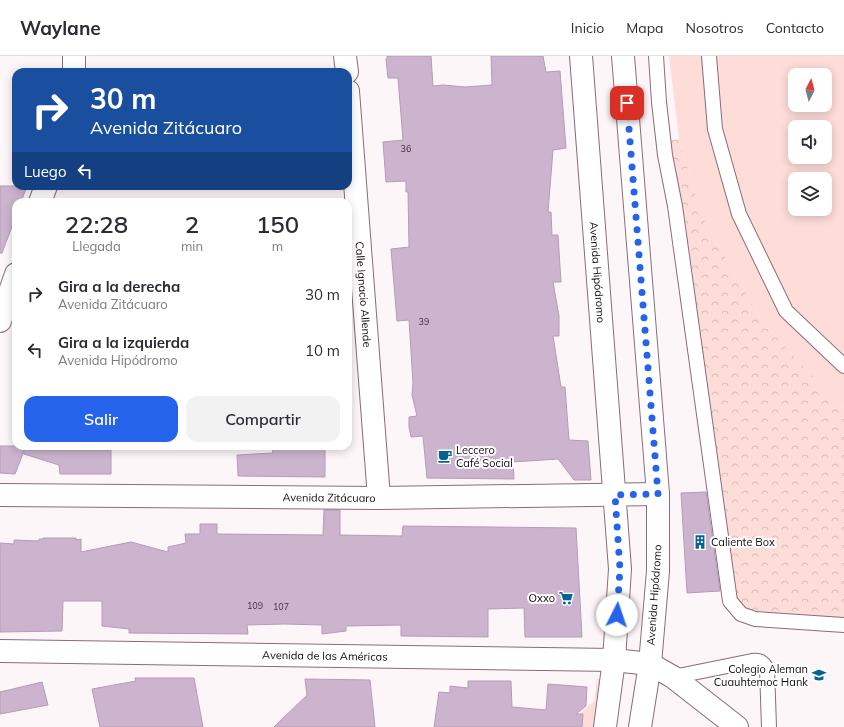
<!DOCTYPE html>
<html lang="es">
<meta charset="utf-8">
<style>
body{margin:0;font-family:Mulish,sans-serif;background:#f2f2f3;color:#2b2b33;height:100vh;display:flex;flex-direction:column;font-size:15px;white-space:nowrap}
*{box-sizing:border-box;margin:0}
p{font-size:13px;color:#7c7c81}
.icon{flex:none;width:22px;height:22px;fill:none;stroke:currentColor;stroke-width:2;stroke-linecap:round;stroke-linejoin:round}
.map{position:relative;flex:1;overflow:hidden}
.side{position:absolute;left:12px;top:142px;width:340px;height:252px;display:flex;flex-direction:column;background:#fff;border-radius:12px;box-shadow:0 2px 10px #0003}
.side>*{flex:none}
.hud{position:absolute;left:12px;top:12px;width:340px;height:122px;border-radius:12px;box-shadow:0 2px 10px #0003;background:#1a4fa0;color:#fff;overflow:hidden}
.needle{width:26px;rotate:6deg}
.tools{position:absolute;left:788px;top:12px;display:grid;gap:8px}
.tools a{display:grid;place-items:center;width:44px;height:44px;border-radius:8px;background:#fff;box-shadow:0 2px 10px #0003;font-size:20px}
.pin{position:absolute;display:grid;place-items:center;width:34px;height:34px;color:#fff;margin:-17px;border-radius:8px;box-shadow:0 2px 6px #0006}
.me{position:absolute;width:44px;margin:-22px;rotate:4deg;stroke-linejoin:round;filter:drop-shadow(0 0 3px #0008)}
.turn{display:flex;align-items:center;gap:14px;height:84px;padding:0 12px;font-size:18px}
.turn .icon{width:52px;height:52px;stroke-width:2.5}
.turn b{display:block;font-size:28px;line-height:34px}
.then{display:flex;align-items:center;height:38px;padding:0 12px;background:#0003;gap:8px;font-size:15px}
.eta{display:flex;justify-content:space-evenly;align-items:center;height:68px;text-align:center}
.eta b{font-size:24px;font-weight:600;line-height:28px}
.cta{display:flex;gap:8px;margin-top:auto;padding:8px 12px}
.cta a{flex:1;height:46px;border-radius:12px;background:#2563eb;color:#fff;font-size:16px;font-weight:600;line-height:46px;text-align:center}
.cta a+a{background:#f2f2f3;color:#2b2b33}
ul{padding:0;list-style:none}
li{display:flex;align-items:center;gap:12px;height:56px;padding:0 12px}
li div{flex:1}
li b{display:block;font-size:15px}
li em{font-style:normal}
header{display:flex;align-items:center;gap:24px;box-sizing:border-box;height:56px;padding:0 20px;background:#fff;border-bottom:1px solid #e1e1e2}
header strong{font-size:19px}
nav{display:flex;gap:22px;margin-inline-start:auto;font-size:14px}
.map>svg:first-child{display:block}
.grass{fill:#fedcd7;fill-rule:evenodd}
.park{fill:url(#park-crowns)}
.building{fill:#ccb4ce;stroke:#b49cb5}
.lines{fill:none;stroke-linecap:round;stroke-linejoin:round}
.service-casing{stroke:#8a6b7c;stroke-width:16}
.minor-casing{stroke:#8a6b7c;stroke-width:24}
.tertiary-casing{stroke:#8a6b7c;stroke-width:24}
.secondary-casing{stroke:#8a6b7c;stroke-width:24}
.service{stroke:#fff;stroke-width:14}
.minor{stroke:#fff;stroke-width:22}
.tertiary{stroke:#fff;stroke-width:22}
.secondary{stroke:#fff;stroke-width:22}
.route{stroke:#2563eb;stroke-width:7;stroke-dasharray:0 12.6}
.labels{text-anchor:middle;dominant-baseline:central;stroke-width:4;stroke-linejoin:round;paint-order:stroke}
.number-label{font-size:9px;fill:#433440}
.street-label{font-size:11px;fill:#150a10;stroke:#fff}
.poi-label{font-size:11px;fill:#150a10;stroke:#fff;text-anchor:start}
</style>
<header>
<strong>Waylane</strong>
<nav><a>Inicio</a><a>Mapa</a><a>Nosotros</a><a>Contacto</a></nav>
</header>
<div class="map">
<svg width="844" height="671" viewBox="0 0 844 671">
<defs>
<pattern id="park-crowns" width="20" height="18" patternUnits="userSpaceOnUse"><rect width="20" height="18" fill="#fedcd7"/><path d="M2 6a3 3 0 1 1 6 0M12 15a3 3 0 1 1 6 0" fill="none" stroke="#d9bbb8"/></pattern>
</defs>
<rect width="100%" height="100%" fill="#fdf6f9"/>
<g class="grass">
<path d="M 669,0 L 844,0 L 844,352 L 765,270 L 706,168 L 693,132 L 679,83 ZM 795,19 L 825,19 L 825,49 L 795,49 ZM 795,71 L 825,71 L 825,101 L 795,101 ZM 795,123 L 825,123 L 825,153 L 795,153 Z"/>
<path d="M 606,622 L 597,671 L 565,671 L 594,645 L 597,623 Z"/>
</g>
<path class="park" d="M 679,83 L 693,132 L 706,168 L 765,270 L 844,352 L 844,564 L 796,566 L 739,565 L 721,535 L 711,436 L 677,220 L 661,86 Z"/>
<g class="building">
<path d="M 387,0 L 431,0 L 433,30 L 443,29 L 465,31 L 492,29 L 491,0 L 543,0 L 546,16 L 560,15 L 566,92 L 553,94 L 548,156 L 551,156 L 552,179 L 558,179 L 561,226 L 553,226 L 559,260 L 559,280 L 553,280 L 561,331 L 565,331 L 569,384 L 588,385 L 591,424 L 574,424 L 558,403 L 513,406 L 514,423 L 427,422 L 423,380 L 411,381 L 409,371 L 409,361 L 417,360 L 412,339 L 413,327 L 409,264 L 397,265 L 391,193 L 409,191 L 408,136 L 406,136 L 406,125 L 386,126 L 383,86 L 403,84 L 398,22 L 388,22 L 386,3 L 387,3 Z"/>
<path d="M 0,130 L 27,130 L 21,146 L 16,146 L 16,160 L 2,197 L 0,197 Z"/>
<path d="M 0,390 L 26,390 L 15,418 L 0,417 Z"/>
<path d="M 272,390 L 325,390 L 325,421 L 238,420 L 237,399 L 273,397 Z"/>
<path d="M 24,394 L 111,394 L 111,418 L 60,418 L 59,409 L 24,398 Z"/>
<path d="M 706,436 L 720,535 L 687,537 L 681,437 Z"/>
<path d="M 324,454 L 340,454 L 340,479 L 402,480 L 403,470 L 576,472 L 582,581 L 525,581 L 524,552 L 488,553 L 488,581 L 401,580 L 401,569 L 346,570 L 346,575 L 322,578 L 322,569 L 285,568 L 247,569 L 248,578 L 129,577 L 129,573 L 102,570 L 102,545 L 63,545 L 62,575 L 0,576 L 0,487 L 14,488 L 14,484 L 39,485 L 39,483 L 43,483 L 43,482 L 76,482 L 76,484 L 81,483 L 81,496 L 131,486 L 168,496 L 168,491 L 186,487 L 185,478 L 200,478 L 200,468 L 217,468 L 217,478 L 323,479 Z"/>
<path d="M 135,622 L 194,622 L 203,671 L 100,671 L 92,633 L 136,625 Z"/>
<path d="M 305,623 L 370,624 L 375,671 L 274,671 L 307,639 Z"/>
<path d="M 468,625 L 511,625 L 512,651 L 546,654 L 548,628 L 587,631 L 586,650 L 576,658 L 583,658 L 582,671 L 434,671 L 439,636 L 450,637 L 450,630 L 468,632 Z"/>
<path d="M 42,626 L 48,649 L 0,658 L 0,636 Z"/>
</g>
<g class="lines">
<defs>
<g id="service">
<path d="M 656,0 L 659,46 L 665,99 L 675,150 L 730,545 L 741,558 L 755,563 L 844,569"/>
<path d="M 709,0 L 715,73 L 739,158 L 786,255 L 844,310"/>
<path d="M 673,621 L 752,605 C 760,604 763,606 767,613 L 769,671"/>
</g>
<g id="minor">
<path d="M 345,0 L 347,16"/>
<path d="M 74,16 L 74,0"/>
<path id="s1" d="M 348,35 L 379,442"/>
<path d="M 40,146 L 46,130"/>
<path d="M 0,265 L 16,218"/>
<path id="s2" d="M 0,595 L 614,604 L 650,608 L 673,621 L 737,671"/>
</g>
<g id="tertiary">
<path id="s3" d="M 0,439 L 379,442 L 658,438"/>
</g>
<g id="secondary">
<path id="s4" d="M 581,0 L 620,513 L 614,604 L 605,671"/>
<path d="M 623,0 L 658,438 L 658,515 L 650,608 L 640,671"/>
</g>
</defs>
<use href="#service" class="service-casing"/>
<use href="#minor" class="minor-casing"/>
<use href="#tertiary" class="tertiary-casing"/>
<use href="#secondary" class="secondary-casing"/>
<use href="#service" class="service"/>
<use href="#minor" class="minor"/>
<use href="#tertiary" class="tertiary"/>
<use href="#secondary" class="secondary"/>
</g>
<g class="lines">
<path class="route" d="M 617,559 L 620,513 L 615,439 L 658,438 L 627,47"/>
</g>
<defs>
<symbol id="cafe-bare" viewBox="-9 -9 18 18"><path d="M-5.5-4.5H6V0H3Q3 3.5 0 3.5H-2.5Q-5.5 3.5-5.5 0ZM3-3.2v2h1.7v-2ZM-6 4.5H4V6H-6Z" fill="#036493" stroke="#fff" stroke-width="2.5" paint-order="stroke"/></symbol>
<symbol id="building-bare" viewBox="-9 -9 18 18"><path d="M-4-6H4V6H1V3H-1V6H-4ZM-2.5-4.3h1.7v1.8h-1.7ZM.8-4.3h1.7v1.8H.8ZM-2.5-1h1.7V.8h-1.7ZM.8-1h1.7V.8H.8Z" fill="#036493" stroke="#fff" stroke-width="2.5" paint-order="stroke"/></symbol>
<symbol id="supermarket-bare" viewBox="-9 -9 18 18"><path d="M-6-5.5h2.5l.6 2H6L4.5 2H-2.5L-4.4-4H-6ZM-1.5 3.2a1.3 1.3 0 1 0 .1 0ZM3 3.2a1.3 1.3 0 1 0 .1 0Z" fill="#036493" stroke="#fff" stroke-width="2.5" paint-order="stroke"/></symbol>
<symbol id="school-bare" viewBox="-9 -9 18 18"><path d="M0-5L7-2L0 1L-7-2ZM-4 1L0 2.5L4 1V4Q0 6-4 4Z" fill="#036493" stroke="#fff" stroke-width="2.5" paint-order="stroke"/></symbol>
</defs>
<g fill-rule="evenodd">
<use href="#cafe-bare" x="435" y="390" width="20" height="20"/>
<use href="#building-bare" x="690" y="476" width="20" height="20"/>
<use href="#supermarket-bare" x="556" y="532" width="20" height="20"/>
<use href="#school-bare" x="809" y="609" width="20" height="20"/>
</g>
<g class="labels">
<g class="number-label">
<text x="406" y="92">36</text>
<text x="424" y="265">39</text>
<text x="255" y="549">109</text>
<text x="281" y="550">107</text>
</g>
<g class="street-label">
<text stroke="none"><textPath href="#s4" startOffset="217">Avenida Hipódromo</textPath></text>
<text stroke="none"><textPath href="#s1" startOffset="204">Calle Ignacio Allende</textPath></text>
<text stroke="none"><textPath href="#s3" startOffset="329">Avenida Zitácuaro</textPath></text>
<text transform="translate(654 539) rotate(-86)">Avenida Hipódromo</text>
<text stroke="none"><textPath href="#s2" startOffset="325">Avenida de las Américas</textPath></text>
</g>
<g class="poi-label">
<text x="456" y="394">Leccero<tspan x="456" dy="13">Café Social</tspan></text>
<text x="711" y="486">Caliente Box</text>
<text x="555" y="542" text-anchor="end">Oxxo</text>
<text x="808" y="613" text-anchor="end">Colegio Aleman<tspan x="808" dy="13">Cuauhtemoc Hank</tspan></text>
</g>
</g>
</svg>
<div class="tools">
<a><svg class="needle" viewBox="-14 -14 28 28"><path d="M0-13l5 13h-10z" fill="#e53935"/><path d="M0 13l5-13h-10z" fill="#7c7c81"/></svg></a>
<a><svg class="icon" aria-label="sound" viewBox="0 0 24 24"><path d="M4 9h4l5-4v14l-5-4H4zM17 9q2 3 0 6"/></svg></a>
<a><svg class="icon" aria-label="layers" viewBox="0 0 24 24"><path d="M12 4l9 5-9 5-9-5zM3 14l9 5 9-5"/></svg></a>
</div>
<div class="pin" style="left:627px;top:47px;background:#d93025"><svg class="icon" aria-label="arrive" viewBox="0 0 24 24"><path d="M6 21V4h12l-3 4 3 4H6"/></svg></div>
<svg class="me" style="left:617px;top:559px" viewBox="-20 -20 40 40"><circle r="19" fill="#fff"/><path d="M0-13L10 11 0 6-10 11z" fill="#2563eb"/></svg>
<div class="hud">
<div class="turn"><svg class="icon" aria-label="right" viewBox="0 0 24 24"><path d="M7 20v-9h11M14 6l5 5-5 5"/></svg><div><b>30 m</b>Avenida Zitácuaro</div></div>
<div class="then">Luego<svg class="icon" aria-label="left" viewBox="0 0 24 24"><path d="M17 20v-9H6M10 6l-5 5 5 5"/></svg></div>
</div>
<section class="side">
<div class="eta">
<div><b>22:28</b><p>Llegada</p></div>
<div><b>2</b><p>min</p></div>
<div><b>150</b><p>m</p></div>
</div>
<ul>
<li><svg class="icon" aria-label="right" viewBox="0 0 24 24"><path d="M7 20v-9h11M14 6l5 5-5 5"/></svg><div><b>Gira a la derecha</b><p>Avenida Zitácuaro</p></div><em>30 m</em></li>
<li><svg class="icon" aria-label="left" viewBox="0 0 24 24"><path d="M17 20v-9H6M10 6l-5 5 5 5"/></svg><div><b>Gira a la izquierda</b><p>Avenida Hipódromo</p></div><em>10 m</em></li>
</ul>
<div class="cta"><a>Salir</a><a>Compartir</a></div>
</section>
</div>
